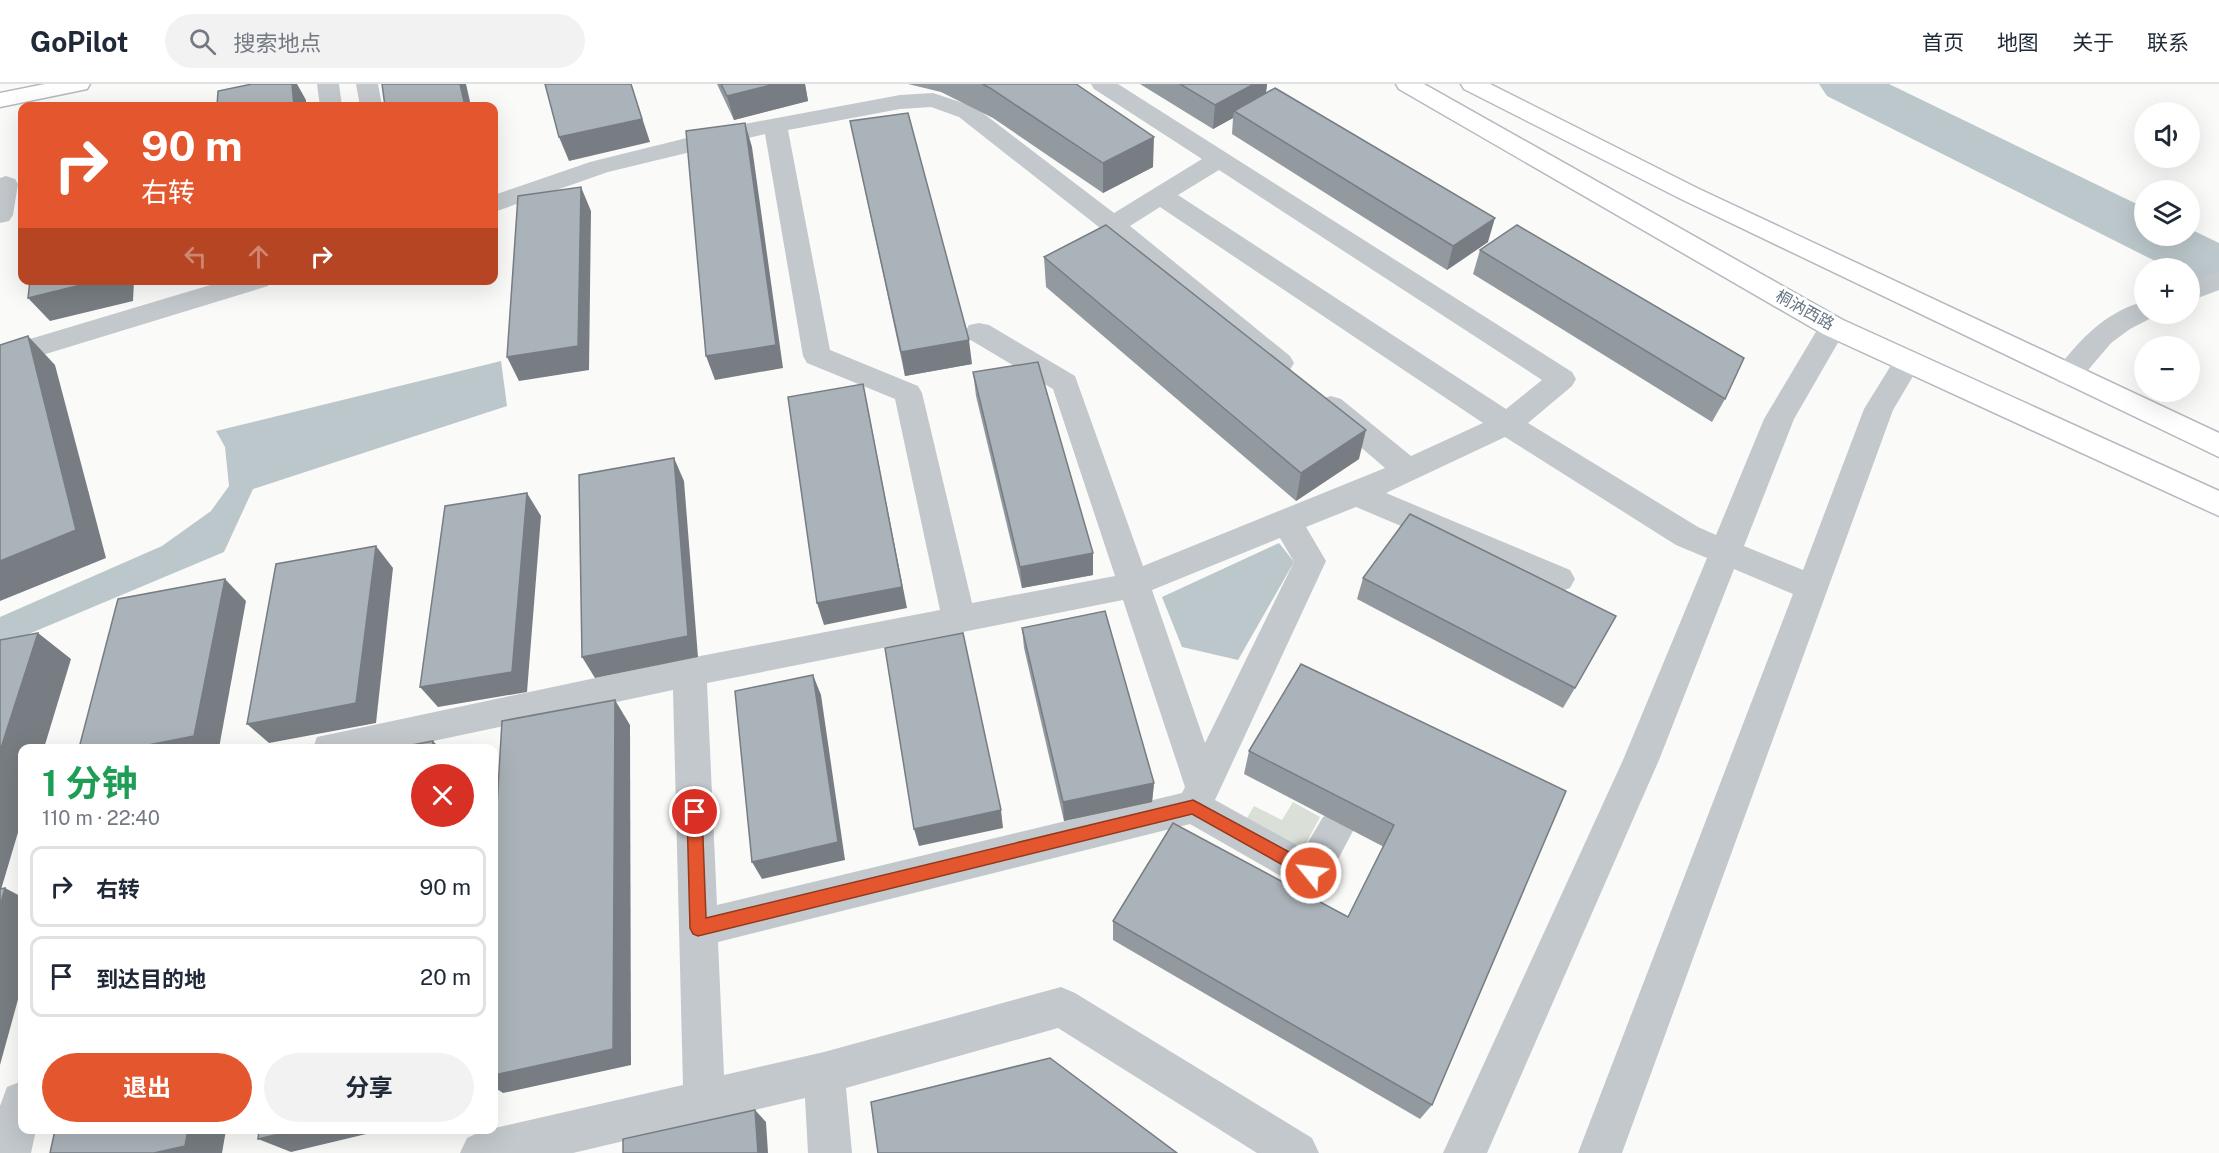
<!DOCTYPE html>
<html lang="zh">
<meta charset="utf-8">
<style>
body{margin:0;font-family:"Public Sans","Noto Sans SC",sans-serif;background:#f2f2f3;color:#1f2937;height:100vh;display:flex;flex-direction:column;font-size:22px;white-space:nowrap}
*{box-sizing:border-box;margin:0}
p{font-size:20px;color:#747a83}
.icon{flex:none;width:33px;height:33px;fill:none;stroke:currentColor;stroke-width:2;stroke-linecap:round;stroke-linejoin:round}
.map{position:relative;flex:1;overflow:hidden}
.panel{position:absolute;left:18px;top:660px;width:480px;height:390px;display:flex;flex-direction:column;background:#fff;border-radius:12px;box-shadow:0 6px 24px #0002}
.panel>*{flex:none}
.banner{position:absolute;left:18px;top:18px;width:480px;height:183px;border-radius:12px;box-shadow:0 6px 24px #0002;background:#e4572e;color:#fff;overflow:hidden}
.fabs{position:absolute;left:2134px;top:18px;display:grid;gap:12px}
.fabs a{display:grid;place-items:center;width:66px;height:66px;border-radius:50%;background:#fff;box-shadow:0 6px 24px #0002;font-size:30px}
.pin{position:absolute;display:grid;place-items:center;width:51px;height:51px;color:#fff;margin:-26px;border:3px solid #fff;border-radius:50%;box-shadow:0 2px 6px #0007}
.me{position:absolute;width:66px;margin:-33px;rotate:299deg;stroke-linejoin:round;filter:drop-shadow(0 0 4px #0008)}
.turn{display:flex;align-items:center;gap:21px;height:126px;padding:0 24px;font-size:27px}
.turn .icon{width:78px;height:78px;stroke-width:2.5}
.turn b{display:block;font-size:42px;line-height:51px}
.lanes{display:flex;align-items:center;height:57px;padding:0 24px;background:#0003;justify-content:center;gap:30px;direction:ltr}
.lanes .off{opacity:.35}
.round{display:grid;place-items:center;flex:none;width:63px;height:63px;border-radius:32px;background:#f2f2f3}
.head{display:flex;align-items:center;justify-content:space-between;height:102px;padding:0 24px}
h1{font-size:36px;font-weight:700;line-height:45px;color:#1e9e55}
.button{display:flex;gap:12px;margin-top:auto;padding:12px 24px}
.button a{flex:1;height:69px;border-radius:36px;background:#e4572e;color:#fff;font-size:24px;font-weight:700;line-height:69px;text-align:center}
.button a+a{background:#f2f2f3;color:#1f2937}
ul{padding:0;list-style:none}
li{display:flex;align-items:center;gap:18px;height:81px;margin:0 12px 9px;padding:0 12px;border:3px solid #e0e1e3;border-radius:12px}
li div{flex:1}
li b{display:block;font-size:22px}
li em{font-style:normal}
header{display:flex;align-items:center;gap:36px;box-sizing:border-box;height:84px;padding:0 30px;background:#fff;border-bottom:2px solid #e0e1e3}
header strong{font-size:28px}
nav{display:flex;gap:33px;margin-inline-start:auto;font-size:21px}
.search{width:420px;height:54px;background:#f2f2f3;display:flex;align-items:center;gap:15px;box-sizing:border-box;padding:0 21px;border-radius:33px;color:#747a83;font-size:22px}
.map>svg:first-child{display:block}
.green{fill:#dadfd7}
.water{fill:#bbc7cb}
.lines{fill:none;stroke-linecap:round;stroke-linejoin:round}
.river{fill:#bbc7cb;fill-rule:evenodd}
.secondary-casing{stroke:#b3babf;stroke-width:3}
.primary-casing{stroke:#b5babe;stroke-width:3}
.street{fill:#c3c8cc;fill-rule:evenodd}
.secondary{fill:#fff;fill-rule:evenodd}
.primary{fill:#fff;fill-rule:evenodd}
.wall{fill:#929a9f}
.shaded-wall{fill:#777d82}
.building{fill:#aab3b9;stroke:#777d82;stroke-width:1.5}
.route{fill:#e4572e;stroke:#94391e;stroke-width:1.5}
.labels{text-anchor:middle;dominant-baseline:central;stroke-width:6;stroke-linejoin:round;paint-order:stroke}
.street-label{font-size:16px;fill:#657683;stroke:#fff}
</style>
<header>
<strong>GoPilot</strong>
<div class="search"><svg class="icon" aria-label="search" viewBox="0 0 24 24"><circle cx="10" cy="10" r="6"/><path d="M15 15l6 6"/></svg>搜索地点</div>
<nav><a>首页</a><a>地图</a><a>关于</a><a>联系</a></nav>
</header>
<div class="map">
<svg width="2219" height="1069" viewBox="0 0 2219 1069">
<rect width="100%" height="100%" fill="#fafaf8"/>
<path class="green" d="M 1293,718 L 1320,733 L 1301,769 L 1244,739 L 1254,722 L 1282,736 Z"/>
<g class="water">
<path d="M 501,277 L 507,322 L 253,405 L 224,468 L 0,562 L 0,533 L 162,462 L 211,427 L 229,402 L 225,363 L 216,347 Z"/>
<path d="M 1279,459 L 1294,478 L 1238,576 L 1182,563 L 1162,513 Z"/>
</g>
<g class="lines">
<path class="river" d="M 1819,0 L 1889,0 L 2145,124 L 2145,152 L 2190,152 L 2190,145 L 2219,159 L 2219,204 L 2190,195 L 2190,184 L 2169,184 L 1827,12 Z"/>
<defs>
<g id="secondary">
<path d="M 1396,0 L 1424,0 L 1843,236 L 2219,407 L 2219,432 L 1823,250 L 1399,5 Z"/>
<path d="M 1461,0 L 1490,0 L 1699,105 L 2219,349 L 2219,373 L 1681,115 L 1464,5 Z"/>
</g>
<path id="primary" d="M 45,0 L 90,0 L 87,5 L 0,23 L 0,9 Z"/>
</defs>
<use href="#secondary" class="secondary-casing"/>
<use href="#primary" class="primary-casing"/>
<g class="street">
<path d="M 317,0 L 339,0 L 342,22 L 320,22 Z"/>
<path d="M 356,0 L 378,0 L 382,22 L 360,22 Z"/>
<path d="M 1091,0 L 1118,0 L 1572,288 L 1576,295 L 1572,302 L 1528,339 L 1698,443 L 1716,451 L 1764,335 L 1823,236 L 1833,234 L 1843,236 L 1847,243 L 1794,335 L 1744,462 L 1803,486 L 1864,325 L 1898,270 L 1908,267 L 1918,270 L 1922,277 L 1893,326 L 1622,1069 L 1578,1069 L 1793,510 L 1734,485 L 1659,676 L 1487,1069 L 1443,1069 L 1623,676 L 1707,474 L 1676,461 L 1505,353 L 1386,409 L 1570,486 L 1575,495 L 1570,504 L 1559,508 L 1548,504 L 1356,423 L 1306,443 L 1326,477 L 1215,716 L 1304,765 L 1323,733 L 1336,728 L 1349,733 L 1354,745 L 1324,802 L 1311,807 L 1298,802 L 1190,740 L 718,858 L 724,991 L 824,968 L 1061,903 L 1075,909 L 1312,1054 L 1319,1069 L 1257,1069 L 1058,944 L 846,1004 L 852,1069 L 808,1069 L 805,1014 L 573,1069 L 460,1069 L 467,1054 L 482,1047 L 683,1001 L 673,606 L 400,664 L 313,664 L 317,653 L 690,574 L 940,526 L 895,315 L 807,279 L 803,272 L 765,50 L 608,88 L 494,128 L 494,111 L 590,78 L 739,41 L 900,11 L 933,9 L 975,23 L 1114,129 L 1202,75 L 1094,5 ZM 931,23 L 959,33 L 1104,147 L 1270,286 L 1280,289 L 1290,286 L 1294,279 L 1290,272 L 1130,142 L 1160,123 L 1483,339 L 1411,372 L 1341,315 L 1331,312 L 1321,315 L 1316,322 L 1321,329 L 1385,384 L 1143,482 L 1075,292 L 989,241 L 979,239 L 969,241 L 965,248 L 969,255 L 1053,305 L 1115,492 L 972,519 L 922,309 L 918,302 L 830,266 L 788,46 L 900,25 ZM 1219,86 L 1542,296 L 1506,325 L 1178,111 ZM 1280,454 L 1294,478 L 1205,659 L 1152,506 ZM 1123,516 L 1185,703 L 1182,709 L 717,821 L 707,599 Z"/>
<path d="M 6,92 L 15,95 L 18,100 L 13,131 L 9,137 L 0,139 L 0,94 Z"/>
<path d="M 2219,187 L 2219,206 L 2190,217 L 2190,198 Z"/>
<path d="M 227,196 L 272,196 L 268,202 L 0,284 L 0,264 Z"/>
<path d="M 2145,217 L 2145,230 L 2156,230 L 2155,232 L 2130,245 L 2111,259 L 2078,298 L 2068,301 L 2058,298 L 2054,291 L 2058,284 C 2082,253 2106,228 2145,217 Z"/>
<path d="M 22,997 L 22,1046 L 36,1046 L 31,1069 L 0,1069 L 0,1022 L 7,1003 Z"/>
</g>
<use href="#secondary" class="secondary"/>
<use href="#primary" class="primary"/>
</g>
<g class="wall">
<path d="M 717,0 L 805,0 L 808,17 L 734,36 Z"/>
<path d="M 908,0 L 1076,0 L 1153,83 L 1103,109 L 993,34 L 941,8 Z"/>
<path d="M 1140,0 L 1267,0 L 1266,9 L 1488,158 L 1447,186 L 1232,50 L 1233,34 L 1213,45 Z"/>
<path d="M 850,37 L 972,280 L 905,292 Z"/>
<path d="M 1480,166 L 1725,315 L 1712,338 L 1473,190 Z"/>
<path d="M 1044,173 L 1359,375 L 1296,417 L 1046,203 Z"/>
<path d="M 973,288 L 1093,491 L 1022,504 L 976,312 Z"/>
<path d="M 1363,494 L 1575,604 L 1563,624 L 1357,515 Z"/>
<path d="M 1022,544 L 1154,699 L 1152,718 L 1064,737 L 1024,564 Z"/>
<path d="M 1249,667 L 1566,707 L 1432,1021 L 1420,1035 L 1113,856 L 1113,837 L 1348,833 L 1384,763 L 1244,690 Z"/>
</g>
<g class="shaded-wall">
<path d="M 292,0 L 297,0 L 306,16 L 306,22 L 294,22 Z"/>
<path d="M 460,0 L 466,0 L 471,22 L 465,22 Z"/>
<path d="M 631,0 L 650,58 L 569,77 L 559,53 Z"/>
<path d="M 775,0 L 805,0 L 808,17 L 734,36 L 727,12 Z"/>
<path d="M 1254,0 L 1267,0 L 1265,16 L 1234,27 L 1233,34 L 1213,45 L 1215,21 Z"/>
<path d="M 745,39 L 752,63 L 783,284 L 715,296 L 706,272 Z"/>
<path d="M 1154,53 L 1153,83 L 1103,109 L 1103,79 Z"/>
<path d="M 581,103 L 591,127 L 589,286 L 519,297 L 507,273 Z"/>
<path d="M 1495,134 L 1488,158 L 1447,186 L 1453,162 Z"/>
<path d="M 101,196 L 134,196 L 133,217 L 50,237 L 28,214 Z"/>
<path d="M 28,252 L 55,281 L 106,474 L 0,517 L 0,477 Z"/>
<path d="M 969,256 L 972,280 L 905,292 L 901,268 Z"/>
<path d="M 863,300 L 907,524 L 824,541 L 817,519 Z"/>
<path d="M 1366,346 L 1359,375 L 1296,417 L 1301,389 Z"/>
<path d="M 674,374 L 684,397 L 698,573 L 595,594 L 582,573 Z"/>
<path d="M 527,409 L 541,432 L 527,608 L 438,623 L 420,603 Z"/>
<path d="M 376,462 L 393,484 L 376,639 L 269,659 L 247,640 Z"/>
<path d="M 1093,469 L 1093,491 L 1022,504 L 1020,483 Z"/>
<path d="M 225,495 L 246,517 L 219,664 L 133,664 Z"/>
<path d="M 38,549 L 71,575 L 44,664 L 22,664 L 22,735 L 0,809 L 0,667 Z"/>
<path d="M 813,591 L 821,611 L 845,776 L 762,795 L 752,778 Z"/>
<path d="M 615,616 L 630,641 L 631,981 L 503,1009 L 494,1003 L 494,991 Z"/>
<path d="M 433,657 L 440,664 L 432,664 Z"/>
<path d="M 1154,699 L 1152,718 L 1064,737 L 1063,718 Z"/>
<path d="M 1001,726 L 1003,744 L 919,762 L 914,745 Z"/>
<path d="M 5,804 L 22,813 L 22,901 L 0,981 L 0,822 Z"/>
<path d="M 755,1026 L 766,1038 L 768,1069 L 758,1069 Z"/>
<path d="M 188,1046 L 226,1046 L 222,1069 L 154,1069 Z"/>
<path d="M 296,1046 L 383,1046 L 291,1068 L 258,1055 Z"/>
</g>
<g class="building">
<path d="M 252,0 L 292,0 L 294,22 L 217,22 L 218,7 Z"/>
<path d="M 382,0 L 460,0 L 465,22 L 385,22 Z"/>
<path d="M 545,0 L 631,0 L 642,35 L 559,53 Z"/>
<path d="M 721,0 L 775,0 L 727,12 Z"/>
<path d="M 982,0 L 1076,0 L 1154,53 L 1103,79 L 990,4 Z"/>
<path d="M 1180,0 L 1254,0 L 1215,21 Z"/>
<path d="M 1275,4 L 1495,134 L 1453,162 L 1234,27 Z"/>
<path d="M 908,29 L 969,256 L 901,268 L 850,37 Z"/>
<path d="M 745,39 L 776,261 L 706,272 L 686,47 Z"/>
<path d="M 581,103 L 578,262 L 507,273 L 518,112 Z"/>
<path d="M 1106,141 L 1366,346 L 1301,389 L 1044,173 Z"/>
<path d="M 1517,141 L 1744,274 L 1725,315 L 1480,166 Z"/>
<path d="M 30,196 L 101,196 L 28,214 Z"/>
<path d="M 28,252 L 76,446 L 0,477 L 0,261 Z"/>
<path d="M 1038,278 L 1093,469 L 1020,483 L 973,288 Z"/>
<path d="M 863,300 L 902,503 L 817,519 L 788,313 Z"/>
<path d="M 674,374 L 688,552 L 582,573 L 579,391 Z"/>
<path d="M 527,409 L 512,588 L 420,603 L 445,422 Z"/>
<path d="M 1410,430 L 1616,532 L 1575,604 L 1363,494 Z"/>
<path d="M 376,462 L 356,619 L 247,640 L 276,480 Z"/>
<path d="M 225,495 L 194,652 L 133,664 L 79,664 L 118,515 Z"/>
<path d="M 1105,527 L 1154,699 L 1063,718 L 1022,544 Z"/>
<path d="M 38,549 L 0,667 L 0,556 Z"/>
<path d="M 963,549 L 1001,726 L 914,745 L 885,564 Z"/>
<path d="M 1301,580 L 1566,707 L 1432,1021 L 1113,837 L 1173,739 L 1348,833 L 1394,741 L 1249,667 Z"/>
<path d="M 813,591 L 838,758 L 752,778 L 735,607 Z"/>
<path d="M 615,616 L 613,965 L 494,991 L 494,773 L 502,637 Z"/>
<path d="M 433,657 L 432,664 L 396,664 Z"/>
<path d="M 5,804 L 0,822 L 0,805 Z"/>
<path d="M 1050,974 L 1177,1069 L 878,1069 L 871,1018 Z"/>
<path d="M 755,1026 L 758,1069 L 623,1069 L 623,1055 Z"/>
<path d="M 55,1046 L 188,1046 L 185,1062 L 154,1069 L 50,1069 Z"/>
<path d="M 259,1046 L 296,1046 L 258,1055 Z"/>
</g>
<path class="route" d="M 1193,716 L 1317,783 L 1319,789 L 1317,794 L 1311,796 L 1306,794 L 1192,730 L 698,852 L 693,850 L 690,844 L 687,728 L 689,723 L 695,721 L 700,723 L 702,728 L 706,834 Z"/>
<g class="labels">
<g class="street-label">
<text transform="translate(1805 226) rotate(29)">桐汭西路</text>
</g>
</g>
</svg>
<div class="fabs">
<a><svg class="icon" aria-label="sound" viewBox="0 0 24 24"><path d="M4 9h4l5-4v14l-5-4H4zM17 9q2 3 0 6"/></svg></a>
<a><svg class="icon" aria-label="layers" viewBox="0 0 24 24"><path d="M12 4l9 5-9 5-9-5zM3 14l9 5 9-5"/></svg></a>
<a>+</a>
<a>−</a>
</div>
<div class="pin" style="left:695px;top:728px;background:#d93025"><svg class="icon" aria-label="arrive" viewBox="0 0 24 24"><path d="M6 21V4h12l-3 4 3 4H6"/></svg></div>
<svg class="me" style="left:1311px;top:789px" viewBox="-20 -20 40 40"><circle r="17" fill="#e4572e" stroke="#fff" stroke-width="3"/><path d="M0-11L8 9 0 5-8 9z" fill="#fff"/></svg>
<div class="banner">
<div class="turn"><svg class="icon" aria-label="right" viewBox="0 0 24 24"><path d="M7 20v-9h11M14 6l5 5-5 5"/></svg><div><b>90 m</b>右转</div></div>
<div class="lanes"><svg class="icon off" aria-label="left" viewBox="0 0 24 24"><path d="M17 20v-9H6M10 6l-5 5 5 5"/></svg><svg class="icon off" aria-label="ahead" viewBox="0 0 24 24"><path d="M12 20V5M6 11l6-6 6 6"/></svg><svg class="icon" aria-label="right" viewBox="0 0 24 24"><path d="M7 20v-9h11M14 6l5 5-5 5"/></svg></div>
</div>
<section class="panel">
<div class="head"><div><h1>1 分钟</h1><p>110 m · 22:40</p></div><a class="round" style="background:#d93025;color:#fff"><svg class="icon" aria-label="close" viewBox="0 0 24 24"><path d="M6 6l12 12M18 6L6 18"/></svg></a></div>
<ul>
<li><svg class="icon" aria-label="right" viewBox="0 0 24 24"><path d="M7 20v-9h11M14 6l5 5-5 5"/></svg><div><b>右转</b></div><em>90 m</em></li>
<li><svg class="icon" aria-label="arrive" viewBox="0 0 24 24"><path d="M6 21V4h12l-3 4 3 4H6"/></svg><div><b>到达目的地</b></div><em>20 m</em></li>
</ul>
<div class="button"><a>退出</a><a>分享</a></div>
</section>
</div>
